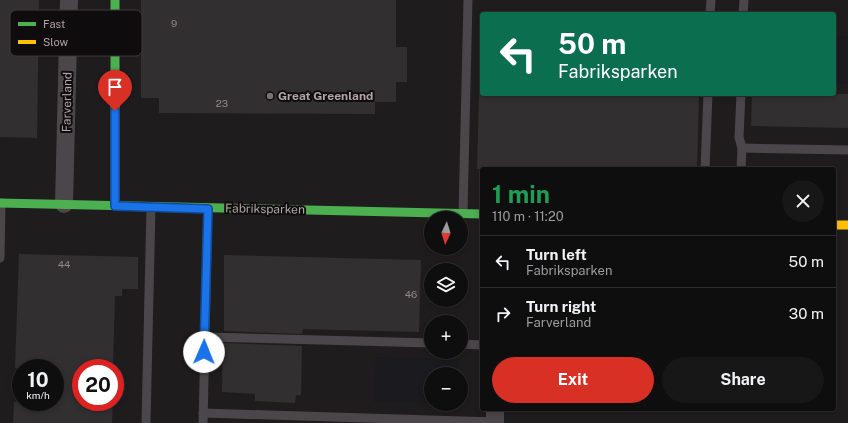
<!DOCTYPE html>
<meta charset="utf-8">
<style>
body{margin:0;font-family:"Public Sans",sans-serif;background:#171717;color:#f1f3f6;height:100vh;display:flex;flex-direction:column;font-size:15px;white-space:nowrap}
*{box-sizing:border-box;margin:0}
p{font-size:13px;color:#9b9c9e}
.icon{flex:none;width:22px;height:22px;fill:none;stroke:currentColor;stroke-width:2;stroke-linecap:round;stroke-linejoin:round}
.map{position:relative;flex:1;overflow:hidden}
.drawer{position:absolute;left:480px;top:167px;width:356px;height:244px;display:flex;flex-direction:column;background:#0e0e0e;border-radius:4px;box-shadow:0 2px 6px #0003,0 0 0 1px #2e2e2e}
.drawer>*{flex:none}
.top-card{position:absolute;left:480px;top:12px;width:356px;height:84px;border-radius:4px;box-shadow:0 2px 6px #0003,0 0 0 1px #2e2e2e;background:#0b6e4f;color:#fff;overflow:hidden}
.needle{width:26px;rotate:184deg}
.controls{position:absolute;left:424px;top:211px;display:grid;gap:8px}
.controls a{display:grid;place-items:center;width:44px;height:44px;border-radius:50%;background:#0e0e0e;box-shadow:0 2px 6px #0003,0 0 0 1px #2e2e2e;font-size:20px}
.speed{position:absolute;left:12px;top:359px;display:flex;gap:8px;font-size:20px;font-weight:700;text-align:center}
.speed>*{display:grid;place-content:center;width:52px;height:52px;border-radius:50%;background:#0e0e0e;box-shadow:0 2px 6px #0003,0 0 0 1px #2e2e2e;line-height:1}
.speed small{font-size:10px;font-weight:400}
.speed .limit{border:6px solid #d22;background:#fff;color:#111}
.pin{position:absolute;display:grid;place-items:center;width:34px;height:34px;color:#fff;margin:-41px -17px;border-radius:50% 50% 50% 0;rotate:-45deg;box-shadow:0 0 4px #0007}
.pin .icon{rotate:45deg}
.me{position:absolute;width:44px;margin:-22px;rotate:1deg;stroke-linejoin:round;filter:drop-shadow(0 0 3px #0008)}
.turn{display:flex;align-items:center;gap:14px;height:84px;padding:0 12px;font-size:18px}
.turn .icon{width:52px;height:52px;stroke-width:2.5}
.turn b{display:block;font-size:28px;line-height:34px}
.round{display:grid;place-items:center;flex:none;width:42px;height:42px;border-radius:21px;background:#171717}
.overview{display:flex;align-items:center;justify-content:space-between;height:68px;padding:0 12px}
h1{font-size:24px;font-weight:700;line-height:30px;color:#1e9e55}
.primary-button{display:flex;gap:8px;margin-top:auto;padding:8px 12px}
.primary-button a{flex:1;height:46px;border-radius:24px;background:#d93025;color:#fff;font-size:16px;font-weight:700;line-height:46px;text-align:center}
.primary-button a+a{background:#171717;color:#f1f3f6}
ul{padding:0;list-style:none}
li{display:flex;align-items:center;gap:12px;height:52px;padding:0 12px;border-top:1px solid #2e2e2e}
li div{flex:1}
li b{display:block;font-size:15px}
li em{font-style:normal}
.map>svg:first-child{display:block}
.built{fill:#1f1c1d;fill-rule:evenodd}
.green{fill:#1a1a1f}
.building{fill:#322f31}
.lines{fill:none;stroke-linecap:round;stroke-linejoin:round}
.lane{stroke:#4b4649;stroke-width:9}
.street{stroke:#4b4649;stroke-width:18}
.fast{stroke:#4caf50;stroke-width:9}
.slow{stroke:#ffc107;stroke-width:9}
.route-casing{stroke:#114b97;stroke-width:10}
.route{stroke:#1a73e8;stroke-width:7}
.poi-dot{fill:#7b7075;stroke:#0e0c0d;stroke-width:1.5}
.labels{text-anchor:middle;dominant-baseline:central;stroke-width:4;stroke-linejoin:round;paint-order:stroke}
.number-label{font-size:10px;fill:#93868c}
.poi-label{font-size:12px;font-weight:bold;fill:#b3a3ab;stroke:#0e0c0d;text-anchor:start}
.street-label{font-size:12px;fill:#b3a3ab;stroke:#0e0c0d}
.key{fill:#0e0c0d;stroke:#40393c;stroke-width:1}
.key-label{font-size:11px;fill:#b3a3ab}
</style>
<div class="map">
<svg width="848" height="423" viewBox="0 0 848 423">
<rect width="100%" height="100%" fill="#121212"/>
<path class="built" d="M 0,0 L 848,0 L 848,423 L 0,423 ZM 482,14 L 834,14 L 834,94 L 482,94 ZM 482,169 L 834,169 L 834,409 L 482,409 ZM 431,218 L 461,218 L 461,248 L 431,248 ZM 431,270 L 461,270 L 461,300 L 431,300 ZM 431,322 L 461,322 L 461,352 L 431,352 ZM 21,368 L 55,368 L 55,402 L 21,402 ZM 81,368 L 115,368 L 115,402 L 81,402 ZM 431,374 L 461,374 L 461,404 L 431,404 Z"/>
<g class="green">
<path d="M 835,36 L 848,36 L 848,84 L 834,84 Z"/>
<path d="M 376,357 L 458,359 L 458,374 L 431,374 L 431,403 L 374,402 Z"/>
</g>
<g class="building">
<path d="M 0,0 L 39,0 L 37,138 L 0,137 Z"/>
<path d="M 141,0 L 396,0 L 396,47 L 407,47 L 407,82 L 396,82 L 396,102 L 375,102 L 375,114 L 159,113 L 159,98 L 141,98 Z"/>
<path d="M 479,94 L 699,94 L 697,169 L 477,169 Z"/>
<path d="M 752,94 L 848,94 L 848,128 L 751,126 Z"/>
<path d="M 19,254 L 138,257 L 138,289 L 122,289 L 122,296 L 115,296 L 113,368 L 81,368 L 81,402 L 113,402 L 112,423 L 13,423 L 14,402 L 55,402 L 55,368 L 15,368 Z"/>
<path d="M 224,255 L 421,260 L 419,332 L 303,329 L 302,334 L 224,331 Z"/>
<path d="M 223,343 L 302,346 L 301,395 L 296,395 L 295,403 L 255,401 L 255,394 L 222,392 Z"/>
</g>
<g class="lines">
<g class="lane">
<path d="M 710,14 L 711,0"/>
<path d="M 743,14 L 744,0"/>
<path d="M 742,148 L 848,150"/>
<path d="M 705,169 L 708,94"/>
<path d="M 741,169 L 742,148 L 739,137 L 741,94"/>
<path d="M 463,213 L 468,0"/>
<path d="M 0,258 L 1,203"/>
<path d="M 205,337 L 431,343"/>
<path d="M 461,344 L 482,345"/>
<path d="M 203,413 L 495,422"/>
<path d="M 146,423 L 151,207"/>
<path d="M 203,423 L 208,209"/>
</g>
<g class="street">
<path d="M 64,204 L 69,0"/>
<path d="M 495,423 L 495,409"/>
</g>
<g class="fast">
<path d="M 115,0 L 115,206"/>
<path d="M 0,203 L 482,214"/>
</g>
<path class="slow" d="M 834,225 L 848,225"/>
</g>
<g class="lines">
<defs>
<path id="route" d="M 115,111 L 115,206 L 208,209 L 204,352"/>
</defs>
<use href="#route" class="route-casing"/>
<use href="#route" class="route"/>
</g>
<circle class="poi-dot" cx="270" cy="96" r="4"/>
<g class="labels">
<g class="number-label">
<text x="174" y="23">9</text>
<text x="222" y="103">23</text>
<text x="64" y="264">44</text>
<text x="411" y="294">46</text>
</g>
<g class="poi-label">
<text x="278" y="96">Great Greenland</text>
</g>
<g class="street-label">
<text transform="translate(67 102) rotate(-89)">Farverland</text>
<text transform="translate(265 209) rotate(1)">Fabriksparken</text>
</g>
</g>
<rect x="10" y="10" width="132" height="46" rx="6" class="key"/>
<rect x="18" y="22" width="18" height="4" fill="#4caf50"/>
<rect x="18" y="40" width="18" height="4" fill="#ffc107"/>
<g class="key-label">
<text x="43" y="28">Fast</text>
<text x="43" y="46">Slow</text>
</g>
</svg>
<div class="controls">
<a><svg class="needle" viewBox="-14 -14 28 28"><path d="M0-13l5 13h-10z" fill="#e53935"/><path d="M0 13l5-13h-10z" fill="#9b9c9e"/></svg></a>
<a><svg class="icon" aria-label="layers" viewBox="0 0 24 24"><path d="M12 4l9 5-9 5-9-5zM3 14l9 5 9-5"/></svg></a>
<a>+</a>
<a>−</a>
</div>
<div class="speed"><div>10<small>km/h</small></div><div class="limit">20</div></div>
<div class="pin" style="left:115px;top:111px;background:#d93025"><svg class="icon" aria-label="arrive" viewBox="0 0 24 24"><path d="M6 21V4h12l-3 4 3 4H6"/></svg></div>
<svg class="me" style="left:204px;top:352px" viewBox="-20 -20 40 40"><circle r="19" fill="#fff"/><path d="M0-13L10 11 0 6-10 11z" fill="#1a73e8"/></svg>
<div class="top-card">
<div class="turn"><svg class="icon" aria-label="left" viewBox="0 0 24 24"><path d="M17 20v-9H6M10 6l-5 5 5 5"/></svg><div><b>50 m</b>Fabriksparken</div></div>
</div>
<section class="drawer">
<div class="overview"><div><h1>1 min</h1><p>110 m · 11:20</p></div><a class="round"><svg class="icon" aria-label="close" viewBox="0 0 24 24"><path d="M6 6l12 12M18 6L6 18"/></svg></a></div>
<ul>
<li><svg class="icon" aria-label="left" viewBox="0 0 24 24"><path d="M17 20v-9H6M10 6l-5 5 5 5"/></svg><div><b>Turn left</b><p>Fabriksparken</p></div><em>50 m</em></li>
<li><svg class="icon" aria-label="right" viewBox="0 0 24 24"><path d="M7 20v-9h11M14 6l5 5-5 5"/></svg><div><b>Turn right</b><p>Farverland</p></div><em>30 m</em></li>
</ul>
<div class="primary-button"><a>Exit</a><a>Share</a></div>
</section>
</div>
